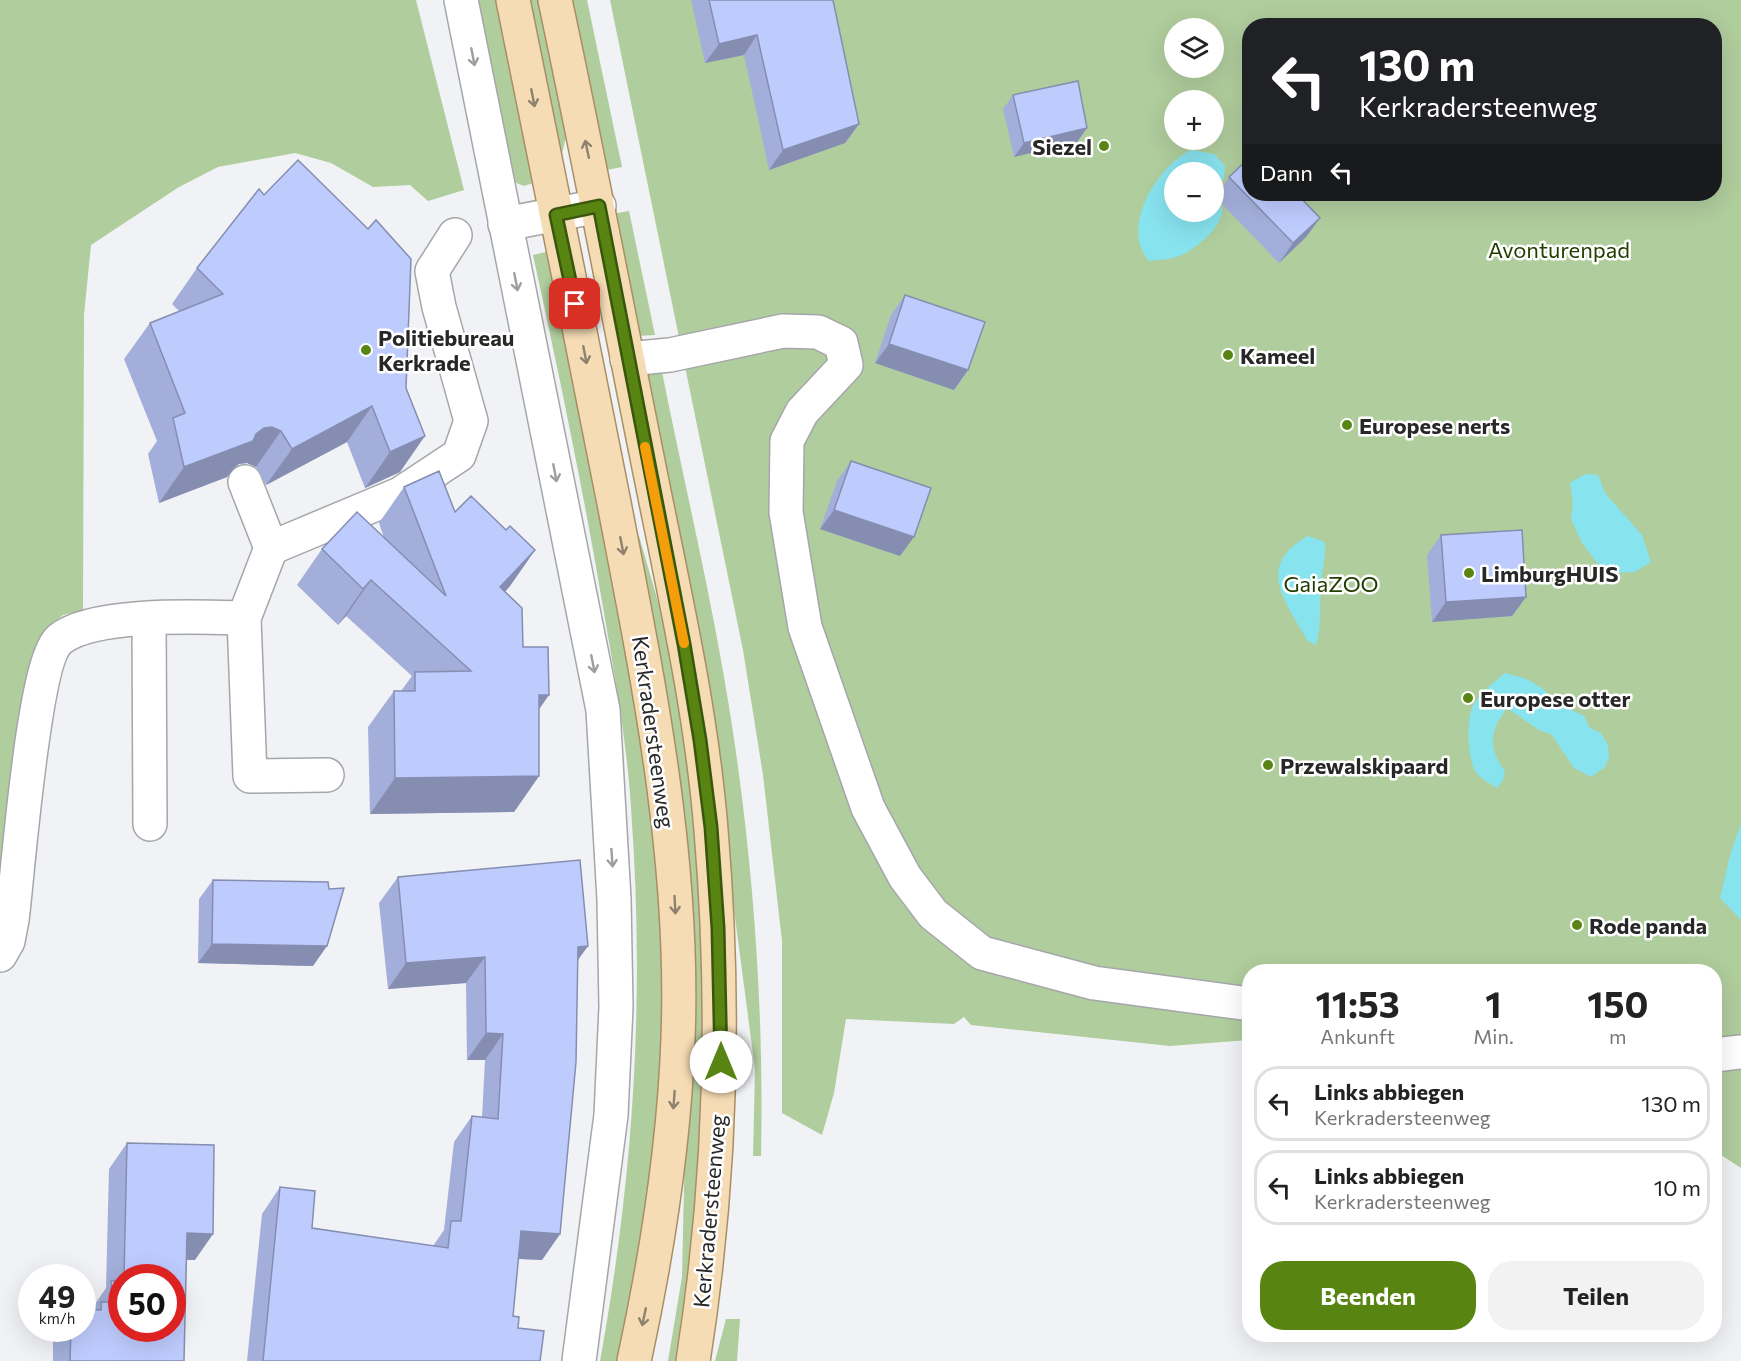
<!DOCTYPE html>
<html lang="de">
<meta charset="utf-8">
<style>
body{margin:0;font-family:Commissioner,sans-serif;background:#f2f2f2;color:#222;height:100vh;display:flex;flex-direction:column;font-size:22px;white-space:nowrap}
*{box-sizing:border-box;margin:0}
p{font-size:20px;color:#767676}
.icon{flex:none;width:33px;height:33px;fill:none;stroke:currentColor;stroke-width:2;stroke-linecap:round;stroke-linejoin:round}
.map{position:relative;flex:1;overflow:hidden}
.details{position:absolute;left:1242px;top:964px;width:480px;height:378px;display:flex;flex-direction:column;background:#fff;border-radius:24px;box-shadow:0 6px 24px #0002}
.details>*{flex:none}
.guide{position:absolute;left:1242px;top:18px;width:480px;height:183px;border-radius:24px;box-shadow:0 6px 24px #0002;background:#202124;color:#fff;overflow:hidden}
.buttons{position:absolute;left:1164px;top:18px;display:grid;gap:12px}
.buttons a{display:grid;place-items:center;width:60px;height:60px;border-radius:50%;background:#fff;box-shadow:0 6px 24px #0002;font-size:30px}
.speed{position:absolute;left:18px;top:1264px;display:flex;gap:12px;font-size:30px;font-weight:700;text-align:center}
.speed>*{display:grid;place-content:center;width:78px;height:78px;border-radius:50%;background:#fff;box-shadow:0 6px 24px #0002;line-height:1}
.speed small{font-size:15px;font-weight:400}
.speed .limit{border:9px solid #d22;background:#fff;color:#111}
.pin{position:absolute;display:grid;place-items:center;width:51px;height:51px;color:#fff;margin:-26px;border-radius:12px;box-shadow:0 3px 9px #0006}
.me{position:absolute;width:66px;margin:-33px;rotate:0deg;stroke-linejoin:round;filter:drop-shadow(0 0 4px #0008)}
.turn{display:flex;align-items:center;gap:21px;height:126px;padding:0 18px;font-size:27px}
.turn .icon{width:78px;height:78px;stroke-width:2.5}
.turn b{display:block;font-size:42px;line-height:51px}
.then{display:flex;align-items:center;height:57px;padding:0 18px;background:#0003;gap:12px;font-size:22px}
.eta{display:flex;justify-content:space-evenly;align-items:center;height:102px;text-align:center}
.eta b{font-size:36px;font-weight:700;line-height:42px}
.primary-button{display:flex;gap:12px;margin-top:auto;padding:12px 18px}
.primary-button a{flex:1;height:69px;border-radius:24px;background:#588512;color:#fff;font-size:24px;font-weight:700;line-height:69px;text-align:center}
.primary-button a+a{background:#f2f2f2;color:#222}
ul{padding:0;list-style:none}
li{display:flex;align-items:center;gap:18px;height:75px;margin:0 12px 9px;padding:0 6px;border:3px solid #e0e0e0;border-radius:24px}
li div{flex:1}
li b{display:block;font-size:22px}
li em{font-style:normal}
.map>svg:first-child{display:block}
.green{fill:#b0cd9d;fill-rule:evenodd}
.water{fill:#87e3ee}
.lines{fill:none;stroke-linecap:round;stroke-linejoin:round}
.minor-casing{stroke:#a5a6a9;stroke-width:36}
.major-casing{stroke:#a98e64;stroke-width:36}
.minor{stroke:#fff;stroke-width:33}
.major{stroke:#f5dcb5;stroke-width:33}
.wall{fill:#a3afda;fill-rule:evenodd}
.shaded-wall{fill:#858eb1}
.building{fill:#becbfd;stroke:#858eb1;stroke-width:1.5}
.oneway{stroke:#9e9e9e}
.oneway2{stroke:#8e826e}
.route-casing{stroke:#39560c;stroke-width:15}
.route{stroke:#588512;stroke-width:10}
.slow{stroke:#f59e0b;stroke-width:10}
.poi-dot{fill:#588512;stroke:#fff;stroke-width:2}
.labels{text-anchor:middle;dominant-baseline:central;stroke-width:5;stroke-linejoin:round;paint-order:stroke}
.poi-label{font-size:22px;font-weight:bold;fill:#272728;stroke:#fff;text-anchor:start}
.park-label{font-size:22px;fill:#213f00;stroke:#fff}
.street-label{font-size:22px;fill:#272728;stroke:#fff}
</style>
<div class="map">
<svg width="1741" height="1361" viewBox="0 0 1741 1361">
<rect width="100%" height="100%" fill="#f1f2f5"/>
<g class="green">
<path d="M 0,0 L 416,0 L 464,190 L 428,201 L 410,185 L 373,187 L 331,163 L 295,153 L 218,167 L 179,187 L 91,245 L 84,315 L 83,611 L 63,615 L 47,628 L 34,651 L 23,692 L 0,901 Z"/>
<path d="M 471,0 L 500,0 L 536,182 L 524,186 L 507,179 Z"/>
<path d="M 523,0 L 542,0 L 568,128 L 560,162 Z"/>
<path d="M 567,0 L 587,0 L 622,167 L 602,171 Z"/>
<path d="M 610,0 L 1741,0 L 1741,1168 L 1715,1151 L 1714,972 L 1250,972 L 1249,1040 L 1170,1046 L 971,1025 L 964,1017 L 954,1024 L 846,1019 L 834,1093 L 822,1135 L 782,1113 L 782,941 L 763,775 L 743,650 ZM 1250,26 L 1714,26 L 1714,194 L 1250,194 ZM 1174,28 L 1214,28 L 1214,68 L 1174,68 ZM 1174,100 L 1214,100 L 1214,140 L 1174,140 ZM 1174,172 L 1214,172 L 1214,212 L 1174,212 Z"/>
<path d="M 629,211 L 655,335 L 637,336 L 612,214 Z"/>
<path d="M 550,251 C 604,520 674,794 665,1071 C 662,1168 639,1266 621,1361 L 600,1361 C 634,1174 645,997 631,808 C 627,743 615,677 604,613 C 584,493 559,374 533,255 Z"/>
<path d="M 662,372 C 686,492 715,611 733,732 C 754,872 764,1015 761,1156 L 753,1156 L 755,1069 L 731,887 L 645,376 Z"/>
<path d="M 639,536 L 677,667 L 702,841 L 705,1121 L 691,1255 L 675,1361 L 668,1361 L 682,1277 L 688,1007 L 632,538 Z"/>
<path d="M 726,1319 L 740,1319 L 737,1361 L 715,1361 Z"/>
</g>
<g class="water">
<path d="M 1191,150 L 1214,154 L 1225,166 L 1224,178 L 1214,194 L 1214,172 L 1174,172 L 1174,212 L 1214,212 L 1214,202 L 1221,205 C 1228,224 1196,248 1182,255 C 1172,259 1159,260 1149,261 C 1119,228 1158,165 1191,150 Z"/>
<path d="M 1585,474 L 1598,475 L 1605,493 L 1642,535 L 1651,562 L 1635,572 L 1615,573 L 1602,569 L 1582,543 L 1571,519 L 1573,503 L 1570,483 Z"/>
<path d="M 1308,536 L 1325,542 C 1326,557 1322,569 1321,584 C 1319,605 1322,625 1316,645 L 1308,641 C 1284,600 1255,566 1308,536 Z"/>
<path d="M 1505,673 L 1527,679 L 1543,689 L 1557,703 L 1584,716 L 1590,728 L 1601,733 L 1608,745 L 1609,757 L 1605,767 L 1591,777 L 1574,768 L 1552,735 L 1539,730 L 1507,708 C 1489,733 1488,746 1505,772 L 1503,780 L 1497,788 C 1489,783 1476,776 1473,767 C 1468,752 1467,725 1471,711 C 1475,697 1494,682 1505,673 Z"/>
<path d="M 1741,823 L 1741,920 L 1720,898 L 1730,855 Z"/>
</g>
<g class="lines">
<defs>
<g id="minor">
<path d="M 461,0 L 603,710 L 614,899 L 616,1007 L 611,1115 L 579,1361"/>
<path d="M 505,224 L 599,206"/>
<path d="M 627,359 L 670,355 L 783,331 L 818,332 L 841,343 L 846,365 L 802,412 L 787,441 L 786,512 L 805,627 L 868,808 L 905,877 L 933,914 L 982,953 L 1094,983 L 1250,1004"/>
<path d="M 245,482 L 271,548"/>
<path d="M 244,618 L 250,776 L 327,775"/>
<path d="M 149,619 L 150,824"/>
<path d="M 0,955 L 8,941 L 12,920 C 18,874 33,661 60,639 C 94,612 201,617 244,618 L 271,548 L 400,494 L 459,455 L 471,421 L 439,307 L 432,271 L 455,235"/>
<path d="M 1714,1055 L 1741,1052"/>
</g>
<g id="major">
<path d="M 513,0 C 547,168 581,335 614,503 C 648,679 685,858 678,1039 C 674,1147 657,1255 634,1361"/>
<path d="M 555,0 C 588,154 617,308 648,462 C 672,583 701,706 711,830 C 726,1008 721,1184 693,1361"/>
</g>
</defs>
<use href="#minor" class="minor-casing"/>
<use href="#major" class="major-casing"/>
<use href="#minor" class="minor"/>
<use href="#major" class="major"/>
</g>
<g class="wall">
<path d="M 691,0 L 833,0 L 859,124 L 845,143 L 769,170 L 744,55 L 705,63 Z"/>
<path d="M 1013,95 L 1087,128 L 1077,142 L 1014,157 L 1003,109 Z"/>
<path d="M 298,160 L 400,472 L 365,488 L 347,442 L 266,485 L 256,467 L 247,463 L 239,464 L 234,468 L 227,477 L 159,503 L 148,454 L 157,441 L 124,359 L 150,323 L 179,311 L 172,304 L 197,268 L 264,195 Z"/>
<path d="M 1229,177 L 1320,218 L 1306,237 L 1279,263 L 1215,197 Z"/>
<path d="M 905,295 L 968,370 L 954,390 L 875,363 L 891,315 Z"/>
<path d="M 851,461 L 900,556 L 820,529 L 837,481 Z"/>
<path d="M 404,487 L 455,512 L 506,530 L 535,550 L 510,586 L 505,592 L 523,647 L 539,709 L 539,776 L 514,812 L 370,814 L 368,727 L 394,691 L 401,691 L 412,676 L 346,616 L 338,625 L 297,585 L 322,549 L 384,538 L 379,523 Z"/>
<path d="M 1441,535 L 1526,597 L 1512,616 L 1432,622 L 1427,555 Z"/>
<path d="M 398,877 L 588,946 L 577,961 L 560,1234 L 542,1260 L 518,1259 L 513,1316 L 518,1328 L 540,1361 L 247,1361 L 262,1214 L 280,1187 L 312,1228 L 433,1246 L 444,1230 L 454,1142 L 472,1116 L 482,1117 L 485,1060 L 467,1060 L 466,983 L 388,989 L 379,903 Z"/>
<path d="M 213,880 L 313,966 L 198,963 L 199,899 Z"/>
<path d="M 127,1143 L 195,1260 L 186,1260 L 184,1361 L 53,1361 L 53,1335 L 58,1329 L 82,1329 L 93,1309 L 93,1307 L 106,1288 L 109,1169 ZM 122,1278 L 172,1278 L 122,1329 Z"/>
</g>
<g class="shaded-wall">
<path d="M 757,35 L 744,55 L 705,63 L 719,44 Z"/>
<path d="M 859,124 L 845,143 L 769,170 L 783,150 Z"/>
<path d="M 1087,128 L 1077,142 L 1014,157 L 1024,143 Z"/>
<path d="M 1320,218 L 1306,237 L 1279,263 L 1293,243 Z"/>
<path d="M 889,344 L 968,370 L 954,390 L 875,363 Z"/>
<path d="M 372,406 L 347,442 L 266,485 L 292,449 Z"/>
<path d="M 272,427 L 281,431 L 256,467 L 247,463 L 239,464 L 234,468 L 227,477 L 159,503 L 184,467 L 256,434 L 264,428 Z"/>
<path d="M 425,436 L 400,472 L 365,488 L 390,452 Z"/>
<path d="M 834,510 L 914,537 L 900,556 L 820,529 Z"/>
<path d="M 535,550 L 510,586 L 475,623 L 500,587 Z"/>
<path d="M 371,580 L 346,616 L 338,625 L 363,589 Z"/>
<path d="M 1526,597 L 1512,616 L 1432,622 L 1446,602 Z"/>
<path d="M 539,695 L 549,695 L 524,731 Z"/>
<path d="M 539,776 L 514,812 L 370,814 L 395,778 Z"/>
<path d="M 212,944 L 327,946 L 313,966 L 198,963 Z"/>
<path d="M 588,946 L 569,972 L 578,947 Z"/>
<path d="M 485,957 L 466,983 L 388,989 L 406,963 Z"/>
<path d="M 486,1033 L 503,1034 L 485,1060 L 467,1060 Z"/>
<path d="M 521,1231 L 560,1234 L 542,1260 L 502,1258 Z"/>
<path d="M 187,1233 L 213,1234 L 195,1260 L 168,1259 Z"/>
</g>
<g class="building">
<path d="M 709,0 L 833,0 L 859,124 L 783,150 L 757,35 L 719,44 Z"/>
<path d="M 1078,81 L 1087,128 L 1024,143 L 1013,95 Z"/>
<path d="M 1250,157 L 1250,194 L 1297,194 L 1320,218 L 1293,243 L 1229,177 Z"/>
<path d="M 298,160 L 368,229 L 376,220 L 411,259 L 406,388 L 425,436 L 390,452 L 372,406 L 292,449 L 281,431 L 272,427 L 264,428 L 256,434 L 253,441 L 184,467 L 173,418 L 185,413 L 150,323 L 223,294 L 197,268 L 259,189 L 264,195 Z"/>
<path d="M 905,295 L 985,322 L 968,370 L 889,344 Z"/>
<path d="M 851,461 L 931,488 L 914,537 L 834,510 Z"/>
<path d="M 439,471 L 455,512 L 471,496 L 506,530 L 510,526 L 535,550 L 500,587 L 522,608 L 523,647 L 548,647 L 549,695 L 539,695 L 539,776 L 395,778 L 394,691 L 415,691 L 415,672 L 471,671 L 371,580 L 363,589 L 322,549 L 357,512 L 446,596 L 404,487 Z"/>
<path d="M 1522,530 L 1526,597 L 1446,602 L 1441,535 Z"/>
<path d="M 580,860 L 588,946 L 578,947 L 576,1062 L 560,1234 L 521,1231 L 513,1316 L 519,1317 L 518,1328 L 544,1331 L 540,1361 L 263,1361 L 280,1187 L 315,1191 L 312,1228 L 448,1248 L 451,1221 L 461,1221 L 472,1116 L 498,1119 L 503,1034 L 486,1033 L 485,957 L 406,963 L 398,877 Z"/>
<path d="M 213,880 L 328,882 L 329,889 L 344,888 L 327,946 L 212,944 Z"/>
<path d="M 127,1143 L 214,1145 L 213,1234 L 187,1233 L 184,1361 L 70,1361 L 71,1329 L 82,1329 L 82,1309 L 101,1310 L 101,1302 L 113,1302 L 111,1281 L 122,1281 L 122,1329 L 172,1329 L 172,1278 L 124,1278 Z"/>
</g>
<defs><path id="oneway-shaft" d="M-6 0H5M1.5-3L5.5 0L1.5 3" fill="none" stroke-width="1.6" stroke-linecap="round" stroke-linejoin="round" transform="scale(1.5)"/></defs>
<g class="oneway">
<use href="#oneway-shaft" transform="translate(473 57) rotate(79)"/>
<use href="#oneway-shaft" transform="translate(516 282) rotate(79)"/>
<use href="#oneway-shaft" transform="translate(555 473) rotate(79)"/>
<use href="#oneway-shaft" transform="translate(593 664) rotate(79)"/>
<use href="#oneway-shaft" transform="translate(612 858) rotate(86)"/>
</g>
<g class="oneway2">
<use href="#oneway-shaft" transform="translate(533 98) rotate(79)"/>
<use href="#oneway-shaft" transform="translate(587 149) rotate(-102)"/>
<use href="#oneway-shaft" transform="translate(585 355) rotate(79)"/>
<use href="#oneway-shaft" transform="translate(622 546) rotate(79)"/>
<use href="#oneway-shaft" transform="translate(675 905) rotate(87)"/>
<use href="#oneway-shaft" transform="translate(674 1100) rotate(94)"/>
<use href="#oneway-shaft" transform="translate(644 1317) rotate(102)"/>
</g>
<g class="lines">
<defs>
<path id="route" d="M 575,304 L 556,215 L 599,206 L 684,644 L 700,740 L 711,827 L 718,928 L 721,1062"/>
</defs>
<use href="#route" class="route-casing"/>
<use href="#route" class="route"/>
<path class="slow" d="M 645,447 L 684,643"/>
</g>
<g class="poi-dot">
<circle cx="1104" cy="146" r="6"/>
<circle cx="366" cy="350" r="6"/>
<circle cx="1228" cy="355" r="6"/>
<circle cx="1347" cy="425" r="6"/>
<circle cx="1469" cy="573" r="6"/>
<circle cx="1468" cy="698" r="6"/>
<circle cx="1268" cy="765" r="6"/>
<circle cx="1577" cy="925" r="6"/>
</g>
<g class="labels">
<g class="poi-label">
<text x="1092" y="146" text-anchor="end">Siezel</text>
<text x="378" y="337">Politiebureau<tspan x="378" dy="25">Kerkrade</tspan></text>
<text x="1240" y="355">Kameel</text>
<text x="1359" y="425">Europese nerts</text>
<text x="1481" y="573">LimburgHUIS</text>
<text x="1480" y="698">Europese otter</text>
<text x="1280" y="765">Przewalskipaard</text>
<text x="1589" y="925">Rode panda</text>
</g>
<g class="park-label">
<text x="1559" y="249">Avonturenpad</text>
<text x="1331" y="583">GaiaZOO</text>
</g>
<g class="street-label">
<text transform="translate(654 732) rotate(82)">Kerkradersteenweg</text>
<text transform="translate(709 1211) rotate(-85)">Kerkradersteenweg</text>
</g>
</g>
</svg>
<div class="buttons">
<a><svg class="icon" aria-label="layers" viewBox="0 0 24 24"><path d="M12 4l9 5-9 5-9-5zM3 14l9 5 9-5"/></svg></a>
<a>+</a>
<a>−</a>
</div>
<div class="speed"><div>49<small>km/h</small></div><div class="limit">50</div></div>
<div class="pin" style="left:575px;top:304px;background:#d93025"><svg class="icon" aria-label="arrive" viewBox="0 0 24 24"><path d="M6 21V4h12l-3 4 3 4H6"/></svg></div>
<svg class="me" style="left:721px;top:1062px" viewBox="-20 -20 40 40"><circle r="19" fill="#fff"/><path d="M0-13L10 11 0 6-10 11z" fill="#588512"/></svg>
<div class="guide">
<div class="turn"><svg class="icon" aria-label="left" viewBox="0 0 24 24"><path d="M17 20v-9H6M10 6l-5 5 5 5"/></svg><div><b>130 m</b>Kerkradersteenweg</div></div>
<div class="then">Dann<svg class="icon" aria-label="left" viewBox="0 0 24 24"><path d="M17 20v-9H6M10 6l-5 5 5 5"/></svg></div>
</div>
<section class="details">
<div class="eta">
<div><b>11:53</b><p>Ankunft</p></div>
<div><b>1</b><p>Min.</p></div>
<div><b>150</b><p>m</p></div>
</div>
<ul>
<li><svg class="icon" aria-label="left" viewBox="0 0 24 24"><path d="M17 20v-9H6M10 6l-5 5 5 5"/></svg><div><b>Links abbiegen</b><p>Kerkradersteenweg</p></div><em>130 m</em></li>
<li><svg class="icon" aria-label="left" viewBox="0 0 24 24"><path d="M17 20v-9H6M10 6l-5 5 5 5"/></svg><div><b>Links abbiegen</b><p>Kerkradersteenweg</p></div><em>10 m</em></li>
</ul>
<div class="primary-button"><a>Beenden</a><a>Teilen</a></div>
</section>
</div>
